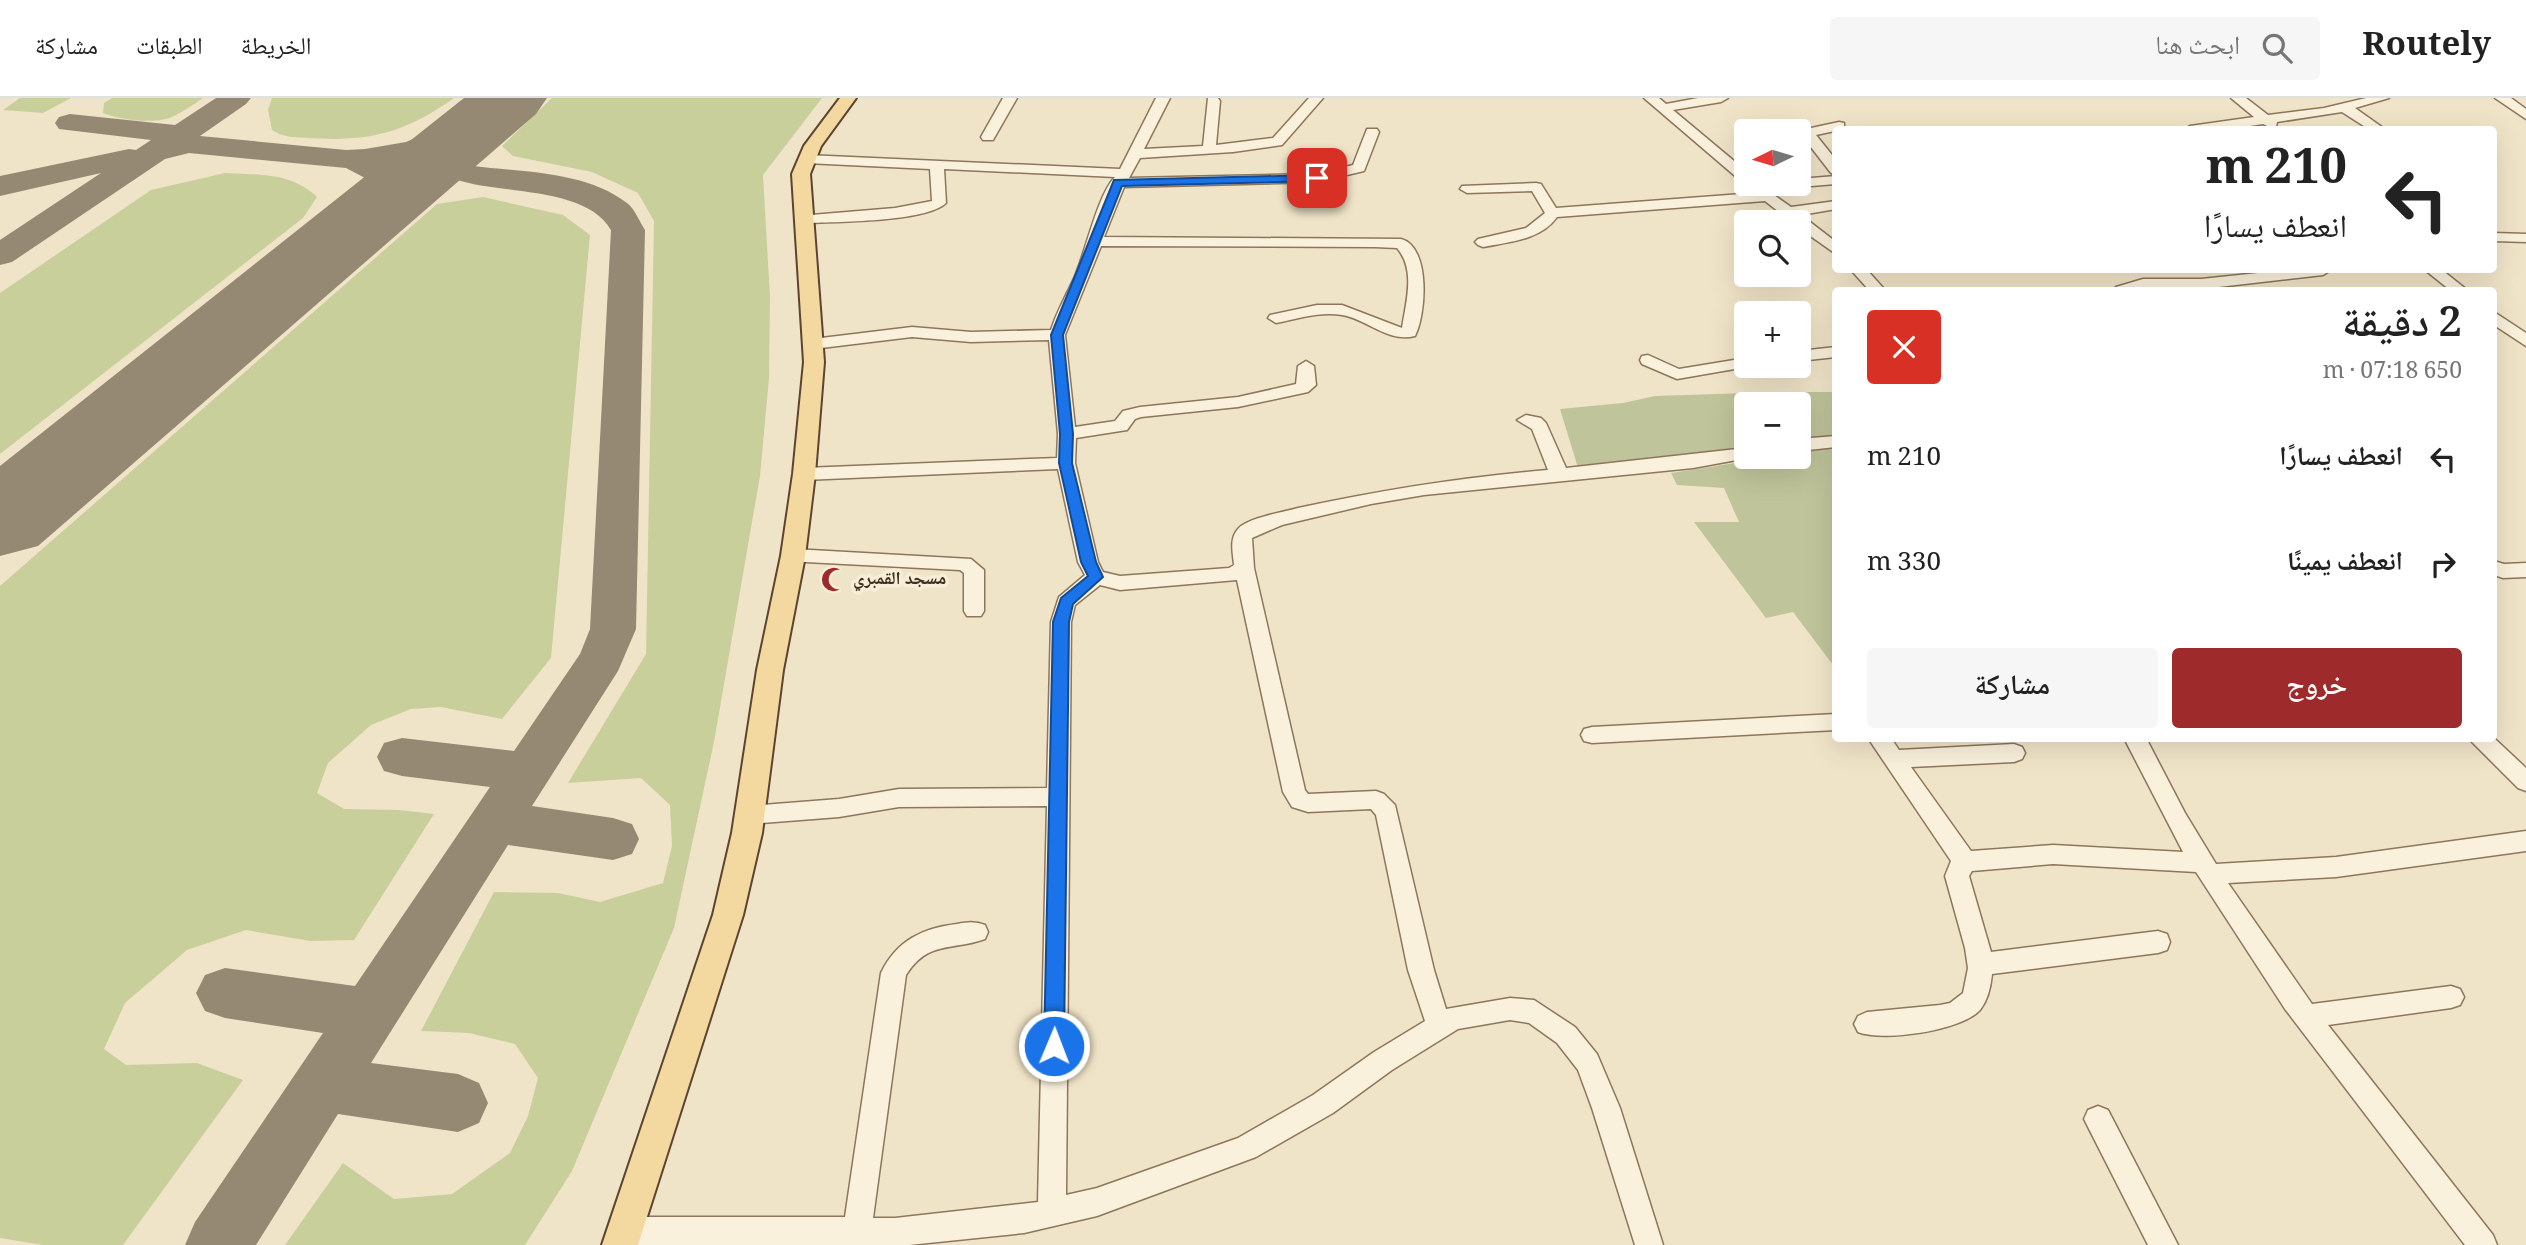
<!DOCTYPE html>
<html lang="ar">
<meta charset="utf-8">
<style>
body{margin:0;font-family:Georgia,"Noto Naskh Arabic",serif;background:#f6f6f6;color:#222;direction:rtl;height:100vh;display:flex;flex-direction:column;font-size:26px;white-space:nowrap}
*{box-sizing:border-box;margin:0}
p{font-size:23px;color:#767676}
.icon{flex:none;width:38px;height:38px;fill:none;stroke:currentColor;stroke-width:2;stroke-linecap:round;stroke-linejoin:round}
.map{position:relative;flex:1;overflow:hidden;direction:ltr}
.side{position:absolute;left:1832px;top:189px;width:665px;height:455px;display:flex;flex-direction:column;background:#fff;border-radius:7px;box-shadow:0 7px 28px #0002;direction:rtl}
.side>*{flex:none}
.banner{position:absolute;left:1832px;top:28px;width:665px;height:147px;border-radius:7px;box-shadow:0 7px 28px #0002;direction:rtl;background:#fff;color:#222;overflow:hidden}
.needle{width:46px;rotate:265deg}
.controls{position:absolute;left:1734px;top:21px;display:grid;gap:14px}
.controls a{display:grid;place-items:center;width:77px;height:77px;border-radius:7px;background:#fff;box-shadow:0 7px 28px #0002;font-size:35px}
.pin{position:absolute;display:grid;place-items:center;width:60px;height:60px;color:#fff;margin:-30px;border-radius:14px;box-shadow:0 4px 10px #0006}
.me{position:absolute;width:77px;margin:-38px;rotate:1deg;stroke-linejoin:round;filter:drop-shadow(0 0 5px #0008)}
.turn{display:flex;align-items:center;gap:24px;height:147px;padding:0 35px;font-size:32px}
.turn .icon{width:91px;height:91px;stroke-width:2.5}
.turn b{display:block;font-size:49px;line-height:60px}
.round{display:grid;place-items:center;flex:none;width:74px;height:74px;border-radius:7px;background:#f6f6f6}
.headline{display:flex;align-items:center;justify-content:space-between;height:119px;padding:0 35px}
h1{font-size:42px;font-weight:600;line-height:52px}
.primary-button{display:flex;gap:14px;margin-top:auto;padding:14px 35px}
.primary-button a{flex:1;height:80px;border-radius:7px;background:#9e2a2b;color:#fff;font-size:28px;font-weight:600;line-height:80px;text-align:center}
.primary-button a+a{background:#f6f6f6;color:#222}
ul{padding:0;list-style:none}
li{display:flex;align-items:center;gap:21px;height:105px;padding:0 35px}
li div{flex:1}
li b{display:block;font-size:26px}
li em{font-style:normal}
header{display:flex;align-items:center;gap:42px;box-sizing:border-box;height:98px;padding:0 35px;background:#fff;border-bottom:2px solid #e0e0e0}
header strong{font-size:33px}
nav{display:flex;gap:38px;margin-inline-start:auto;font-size:24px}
.search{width:490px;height:63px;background:#f6f6f6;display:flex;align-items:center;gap:18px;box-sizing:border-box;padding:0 24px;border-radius:7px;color:#767676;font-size:26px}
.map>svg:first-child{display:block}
.green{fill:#c9cf9b}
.cemetery{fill:#bfc49a}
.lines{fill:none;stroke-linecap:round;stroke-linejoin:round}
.taxiway{fill:#968974;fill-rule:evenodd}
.runway{fill:#968974;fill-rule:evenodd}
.minor-casing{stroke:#8d765c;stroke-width:3}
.major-casing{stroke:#5b4430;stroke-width:4}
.minor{fill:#faf1dc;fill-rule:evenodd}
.major{fill:#f3d9a0;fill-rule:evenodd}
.route{fill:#1a73e8;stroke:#114b97;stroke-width:2}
.labels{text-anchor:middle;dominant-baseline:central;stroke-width:7;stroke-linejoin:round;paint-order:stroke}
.poi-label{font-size:18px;font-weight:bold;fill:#3d2e20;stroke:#f7eed8;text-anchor:start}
</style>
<header>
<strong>Routely</strong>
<div class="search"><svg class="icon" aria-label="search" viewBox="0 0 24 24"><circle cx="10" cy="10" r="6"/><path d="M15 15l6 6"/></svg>ابحث هنا</div>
<nav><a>الخريطة</a><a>الطبقات</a><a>مشاركة</a></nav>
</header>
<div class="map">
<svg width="2526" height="1147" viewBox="0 0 2526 1147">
<rect width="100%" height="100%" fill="#f0e4c8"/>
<g class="green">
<path d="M 20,0 L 71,0 L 43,15 L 3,12 Z"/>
<path d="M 112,0 L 203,0 C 194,6 184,13 174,18 C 157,27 120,22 103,15 L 104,5 Z"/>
<path d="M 272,0 L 454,0 C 405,35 369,44 309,40 C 295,39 284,40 272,32 L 268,12 Z"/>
<path d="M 552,0 L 822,0 L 763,77 L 770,199 L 769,280 L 760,378 L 714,644 L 674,830 L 572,1073 L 525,1147 L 285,1147 L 343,1065 L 394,1101 L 452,1096 L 510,1055 L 528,1018 L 538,980 L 515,946 L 469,935 L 421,933 L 494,794 L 558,795 L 600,804 L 663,785 L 672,748 L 670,707 L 641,680 L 568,685 L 646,556 L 654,123 L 638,95 L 592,74 L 513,58 L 502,48 Z"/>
<path d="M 225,75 C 258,77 291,74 317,99 L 303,120 L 0,356 L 0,195 L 151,92 Z"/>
<path d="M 483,99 L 563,117 L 590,137 L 551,560 L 502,621 L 441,609 L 411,611 L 371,627 L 328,665 L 317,695 L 344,711 L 399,712 L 434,716 L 354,842 L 310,843 L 246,832 L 187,852 L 125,905 L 104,951 L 126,967 L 197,965 L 243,982 L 123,1147 L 43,1147 L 0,1140 L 0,488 L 437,106 Z"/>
</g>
<g class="cemetery">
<path d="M 1777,294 L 1836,294 L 1836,342 L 1799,345 L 1799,306 L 1746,306 L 1746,350 L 1579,373 L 1560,311 L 1623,305 L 1655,298 Z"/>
<path d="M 1831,350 L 1836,360 L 1836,571 L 1793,514 L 1766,520 L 1694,424 L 1739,424 L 1724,390 L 1677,387 L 1671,375 L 1774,359 L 1799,359 L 1799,355 Z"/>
</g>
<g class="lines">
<path class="taxiway" d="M 216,0 L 251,0 L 246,6 L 200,38 L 346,52 L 365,51 L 406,44 L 471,17 L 482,14 L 493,17 L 497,23 L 493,29 L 462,45 L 465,60 L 473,68 C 522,74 586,73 627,105 C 635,111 639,123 645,132 L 636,531 L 618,573 L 532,708 L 613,720 L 632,726 L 639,741 L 632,756 L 613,762 L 508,747 L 371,965 L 458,976 L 479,985 L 488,1005 L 479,1025 L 458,1034 L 338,1016 L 256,1147 L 185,1147 L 195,1124 L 323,935 L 225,920 L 205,913 L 196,895 L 205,877 L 225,870 L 355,888 L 490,689 L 402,678 L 384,673 L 377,659 L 384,645 L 402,640 L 514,653 L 580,556 L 590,531 L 611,132 C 578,73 433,108 433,56 L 387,67 C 397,80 405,98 395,113 L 383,116 L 371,113 L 367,106 L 365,80 L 346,70 L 189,55 L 165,61 L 12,164 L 0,167 L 0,142 L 101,75 L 0,98 L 0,78 L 129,51 L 136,52 L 151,42 L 59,31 L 55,25 L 59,19 L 70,16 L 175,27 Z"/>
<path class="runway" d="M 464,0 L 547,0 L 536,16 L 38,448 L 0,458 L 0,368 Z"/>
<defs>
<g id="minor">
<path d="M 1003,0 L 1017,0 L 993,42 L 983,42 L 981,39 Z"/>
<path d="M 1156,0 L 1170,0 L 1144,51 L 1203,48 L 1208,0 L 1218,0 L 1220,3 L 1216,47 L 1273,40 L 1309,0 L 1323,0 L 1282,47 L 1233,54 L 1140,60 L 1129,80 L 1317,76 L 1353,67 L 1367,31 L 1377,31 L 1379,34 L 1364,73 L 1317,84 L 1124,89 L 1104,139 L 1401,141 C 1431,149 1426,217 1415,238 C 1388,245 1367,221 1342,217 C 1320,213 1297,221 1276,225 L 1268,220 L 1270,217 L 1317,207 L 1342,207 L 1402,230 C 1406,204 1416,172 1397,150 L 1375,149 L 1101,148 L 1065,237 L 1075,329 L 1115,323 L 1123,313 L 1140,309 L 1238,299 L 1296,286 L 1298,268 L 1306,263 L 1314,268 L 1316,287 L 1308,294 L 1238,309 L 1141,319 L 1135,321 L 1127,332 L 1076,340 L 1075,365 L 1098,464 L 1103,474 L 1120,478 L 1229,470 L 1234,467 C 1233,455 1229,441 1238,431 C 1247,420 1284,414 1298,410 C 1382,392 1463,379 1548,372 L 1532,331 L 1517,322 L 1526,317 L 1541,320 L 1546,325 L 1566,370 L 1746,350 L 1746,359 L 1753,359 L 1693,370 L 1424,397 L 1371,406 L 1282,427 L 1252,440 L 1254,470 L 1305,692 L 1308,696 L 1376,693 L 1384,696 L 1395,707 L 1434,872 L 1446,911 L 1510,900 L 1534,902 L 1575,929 L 1597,956 L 1620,1010 L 1663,1147 L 1635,1147 L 1592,1010 L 1578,972 L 1557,945 L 1529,925 L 1510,922 L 1458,931 L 1392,972 L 1333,1015 L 1256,1059 L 1097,1118 L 1024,1135 L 909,1147 L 623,1147 L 614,1143 L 610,1133 L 614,1123 L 624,1119 L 845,1119 L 881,875 C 897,842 923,830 957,826 C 967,824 975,823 985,827 L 988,834 L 985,841 C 952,853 928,842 906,877 L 873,1120 L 895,1120 L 1038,1104 L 1047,708 L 899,709 L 839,719 L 750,726 L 742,724 L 739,717 L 742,710 L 750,708 L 839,701 L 899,691 L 1047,690 L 1051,524 L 1059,499 L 1085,477 L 1078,464 L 1058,371 L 804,382 L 795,376 L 804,370 L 1057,360 L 1058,336 L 1049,242 L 971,244 L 912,239 L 813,251 L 805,246 L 813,241 L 912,229 L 971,234 L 1051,232 C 1057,213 1067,196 1075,178 C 1086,152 1098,96 1115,79 L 944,71 L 946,105 C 927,124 834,124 804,125 L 799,124 L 797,121 L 799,118 L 895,110 L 932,103 L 930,71 L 806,65 L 799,61 L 806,57 L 1120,71 ZM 1237,482 L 1283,694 L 1292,709 L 1308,714 L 1371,711 L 1376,717 L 1408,872 L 1425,923 L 1374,954 L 1313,997 L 1238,1040 L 1097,1090 L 1066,1097 L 1071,524 L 1075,507 L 1100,487 L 1120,492 Z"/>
<path d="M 1644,0 L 1659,0 L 1666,6 L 1698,0 L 1728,0 L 1721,4 L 1673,12 L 1746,73 L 1746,84 L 1741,83 Z"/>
<path d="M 2231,0 L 2246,0 L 2268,17 L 2324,10 L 2366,0 L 2389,0 L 2355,10 L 2386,32 L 2370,32 L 2342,14 L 2277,24 L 2276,29 L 2271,30 L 2263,26 L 2224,32 L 2184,32 L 2190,28 L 2254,19 Z"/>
<path d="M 2495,0 L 2511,0 L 2526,11 L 2526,21 Z"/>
<path d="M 1839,24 L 1844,25 L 1844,31 L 1816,37 L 1836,62 L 1836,76 L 1831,75 L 1800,35 L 1802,32 Z"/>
<path d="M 1836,78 L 1836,86 L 1799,89 L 1792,86 L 1799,86 L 1799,81 Z"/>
<path d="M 1536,85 L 1541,86 L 1556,110 L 1755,95 L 1751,90 L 1758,86 L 1791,109 L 1836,103 L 1836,111 L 1801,117 L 1836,144 L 1836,156 L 1799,130 L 1799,124 L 1792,124 L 1765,103 L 1557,119 C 1541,142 1509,144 1483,149 L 1478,147 L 1475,144 L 1478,141 L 1526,130 L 1545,115 L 1532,93 L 1467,95 L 1460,91 L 1462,88 Z"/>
<path d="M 2494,135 L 2526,136 L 2526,144 L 2494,143 Z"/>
<path d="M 1851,172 L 1867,172 L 1885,192 L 1869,192 Z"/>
<path d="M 2287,172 L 2331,172 L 2323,177 L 2201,191 L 2114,192 L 2116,189 L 2143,181 L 2201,181 Z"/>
<path d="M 2425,172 L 2442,172 L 2467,192 L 2450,192 Z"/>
<path d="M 2494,214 L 2526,235 L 2526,248 L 2494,227 Z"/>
<path d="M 1836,249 L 1836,259 L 1799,263 L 1799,253 Z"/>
<path d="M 1648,257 L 1679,271 L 1746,260 L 1746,268 L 1752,268 L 1677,281 L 1642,266 L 1640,262 L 1642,258 Z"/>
<path d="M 1836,338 L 1836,349 L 1799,353 L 1799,341 Z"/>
<path d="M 793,451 L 971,461 L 984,472 L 984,513 L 981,518 L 967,518 L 964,513 L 964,475 L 960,472 L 786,463 L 783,458 L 786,453 Z"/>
<path d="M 2494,463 L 2504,466 L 2526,465 L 2526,479 L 2503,480 L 2494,477 Z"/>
<path d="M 1836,616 L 1836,632 L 1592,645 L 1584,643 L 1581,637 L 1584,631 L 1592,629 Z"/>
<path d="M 1868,640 L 1891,640 L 1899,652 L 2014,646 L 2022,649 L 2025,655 L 2022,661 L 2014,664 L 1911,669 L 1971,753 L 2053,747 L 2183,754 L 2124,640 L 2146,640 L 2185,715 L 2216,766 L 2336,759 L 2526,733 L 2526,753 L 2336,779 L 2228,785 L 2312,906 L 2451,888 L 2460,891 L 2464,899 L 2460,907 L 2451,910 L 2328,927 L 2493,1137 L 2497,1147 L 2465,1147 L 2285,911 L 2196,774 L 2053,766 L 1972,773 L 1969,778 L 1991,854 L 2158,833 L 2167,836 L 2170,844 L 2167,852 L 2158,855 L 1992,876 C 1991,887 1988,902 1980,912 C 1961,933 1883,944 1858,934 L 1854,926 L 1858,918 L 1867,914 L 1940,907 L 1950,905 L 1963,895 L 1968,870 L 1965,850 L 1945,778 L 1951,763 Z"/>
<path d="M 2468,640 L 2494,640 L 2526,670 L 2526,693 L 2518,690 Z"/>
<path d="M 2098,1008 L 2108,1012 L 2178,1147 L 2148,1147 L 2084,1021 L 2088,1012 Z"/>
</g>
<path id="major" d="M 840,0 L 856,0 L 821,48 L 810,76 L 824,264 L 815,376 L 805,458 L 783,572 L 762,735 L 743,817 L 638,1147 L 602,1147 L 713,817 L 732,735 L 757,572 L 781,458 L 793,376 L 804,264 L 792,76 L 804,48 Z"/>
</defs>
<use href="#minor" class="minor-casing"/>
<use href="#major" class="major-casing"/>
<use href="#minor" class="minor"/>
<use href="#major" class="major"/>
</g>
<path class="route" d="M 1317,77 L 1320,78 L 1320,83 L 1122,88 L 1063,237 L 1073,336 L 1072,365 L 1096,464 L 1103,479 L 1073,506 L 1069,524 L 1064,948 L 1061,955 L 1054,957 L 1047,955 L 1044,948 L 1053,524 L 1061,500 L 1088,478 L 1081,464 L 1059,365 L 1060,336 L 1051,237 L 1114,82 Z"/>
<defs>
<symbol id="mosque-bare" viewBox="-9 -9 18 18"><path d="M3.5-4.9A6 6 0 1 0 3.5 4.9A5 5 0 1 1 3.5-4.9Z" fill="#9e2a2b" stroke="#f7eed8" stroke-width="2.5" paint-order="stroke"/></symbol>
</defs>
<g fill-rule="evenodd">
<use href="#mosque-bare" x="816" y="464" width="35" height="35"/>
</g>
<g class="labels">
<g class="poi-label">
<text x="853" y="482">مسجد القمبري</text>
</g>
</g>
</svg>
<div class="controls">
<a><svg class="needle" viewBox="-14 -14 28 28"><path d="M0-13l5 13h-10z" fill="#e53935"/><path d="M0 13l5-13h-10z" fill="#767676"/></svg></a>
<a><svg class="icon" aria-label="search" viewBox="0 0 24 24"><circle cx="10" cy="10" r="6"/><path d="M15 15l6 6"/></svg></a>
<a>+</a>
<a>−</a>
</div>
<div class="pin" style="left:1317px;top:80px;background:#d93025"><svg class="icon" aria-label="arrive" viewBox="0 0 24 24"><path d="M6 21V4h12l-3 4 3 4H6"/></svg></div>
<svg class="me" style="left:1054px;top:948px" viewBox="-20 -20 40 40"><circle r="17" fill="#1a73e8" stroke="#fff" stroke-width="3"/><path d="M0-11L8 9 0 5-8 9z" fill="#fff"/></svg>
<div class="banner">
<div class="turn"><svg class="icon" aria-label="left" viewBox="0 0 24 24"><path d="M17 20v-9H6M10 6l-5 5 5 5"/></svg><div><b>210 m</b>انعطف يسارًا</div></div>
</div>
<section class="side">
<div class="headline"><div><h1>2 دقيقة</h1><p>650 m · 07:18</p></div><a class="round" style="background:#d93025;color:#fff"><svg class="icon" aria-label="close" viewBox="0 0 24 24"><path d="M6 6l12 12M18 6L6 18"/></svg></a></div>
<ul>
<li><svg class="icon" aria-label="left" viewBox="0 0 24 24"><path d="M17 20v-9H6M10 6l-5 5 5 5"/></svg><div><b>انعطف يسارًا</b></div><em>210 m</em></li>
<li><svg class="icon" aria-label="right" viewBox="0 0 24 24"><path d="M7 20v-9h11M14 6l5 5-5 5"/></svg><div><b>انعطف يمينًا</b></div><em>330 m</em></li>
</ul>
<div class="primary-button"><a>خروج</a><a>مشاركة</a></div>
</section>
</div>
